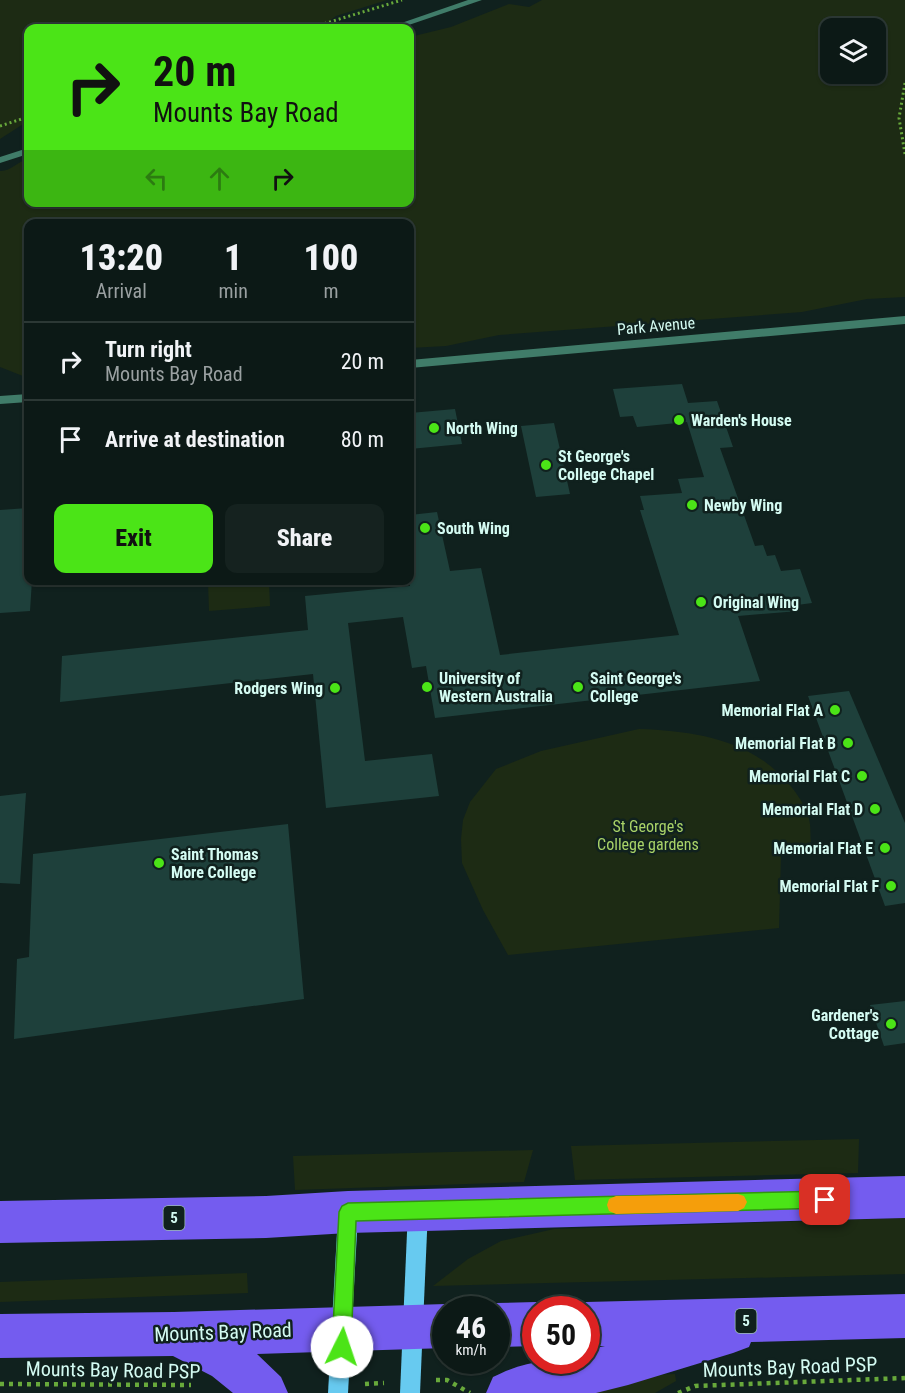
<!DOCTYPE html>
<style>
body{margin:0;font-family:"Roboto Condensed",sans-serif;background:#15221f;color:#f1f3f6;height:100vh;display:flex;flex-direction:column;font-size:22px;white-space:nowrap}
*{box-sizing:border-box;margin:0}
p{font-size:20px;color:#9aa0a1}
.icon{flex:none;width:33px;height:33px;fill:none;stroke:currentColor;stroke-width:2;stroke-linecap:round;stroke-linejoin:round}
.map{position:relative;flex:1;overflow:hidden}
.panel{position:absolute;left:24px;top:219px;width:390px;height:366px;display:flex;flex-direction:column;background:#0c1916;border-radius:12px;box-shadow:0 2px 4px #0004,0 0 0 2px #2c3835}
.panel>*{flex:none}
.guide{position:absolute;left:24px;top:24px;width:390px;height:183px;border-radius:12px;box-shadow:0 2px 4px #0004,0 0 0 2px #2c3835;background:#4be417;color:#111;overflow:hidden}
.controls{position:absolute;left:820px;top:18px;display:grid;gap:12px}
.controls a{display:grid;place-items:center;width:66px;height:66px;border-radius:12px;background:#0c1916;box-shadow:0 2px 4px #0004,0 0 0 2px #2c3835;font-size:30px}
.speed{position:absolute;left:432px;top:1296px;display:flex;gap:12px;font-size:30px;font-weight:700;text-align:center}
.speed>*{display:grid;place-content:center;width:78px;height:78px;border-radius:50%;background:#0c1916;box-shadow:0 2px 4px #0004,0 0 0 2px #2c3835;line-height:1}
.speed small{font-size:15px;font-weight:400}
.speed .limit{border:9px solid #d22;background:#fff;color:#111}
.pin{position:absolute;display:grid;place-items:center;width:51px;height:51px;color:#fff;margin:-26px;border-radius:12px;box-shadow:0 3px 9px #0006}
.me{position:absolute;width:66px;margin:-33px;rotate:4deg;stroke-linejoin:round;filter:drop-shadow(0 0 4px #0008)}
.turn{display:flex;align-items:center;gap:21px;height:126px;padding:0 30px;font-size:27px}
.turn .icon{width:78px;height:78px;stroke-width:2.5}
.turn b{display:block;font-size:42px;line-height:51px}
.lanes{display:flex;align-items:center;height:57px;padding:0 30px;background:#0003;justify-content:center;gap:30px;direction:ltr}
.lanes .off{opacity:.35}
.eta{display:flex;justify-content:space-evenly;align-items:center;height:102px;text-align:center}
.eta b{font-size:36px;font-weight:800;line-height:42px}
.cta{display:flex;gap:12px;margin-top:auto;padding:12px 30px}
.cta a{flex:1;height:69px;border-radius:12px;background:#4be417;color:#111;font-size:24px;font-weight:800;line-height:69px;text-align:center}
.cta a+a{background:#15221f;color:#f1f3f6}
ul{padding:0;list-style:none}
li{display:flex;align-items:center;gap:18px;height:78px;padding:0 30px;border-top:2px solid #2c3835}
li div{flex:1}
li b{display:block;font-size:22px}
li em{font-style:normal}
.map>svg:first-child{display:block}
.green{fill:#1d2b14;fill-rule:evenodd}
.building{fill:#1e403b}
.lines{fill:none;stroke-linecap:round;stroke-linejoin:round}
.path-far1{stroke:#68a93b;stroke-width:3;stroke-dasharray:2 3;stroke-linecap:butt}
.path{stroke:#68a93b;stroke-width:4.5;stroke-dasharray:4 5;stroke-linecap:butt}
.minor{fill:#407c69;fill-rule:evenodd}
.major{fill:#67caf0;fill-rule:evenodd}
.highway{fill:#745cef;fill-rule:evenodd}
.route{fill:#4be417;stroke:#31940f;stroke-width:1.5}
.slow{fill:#f59e0b}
.poi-dot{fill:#4be417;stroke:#10211e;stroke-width:2}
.labels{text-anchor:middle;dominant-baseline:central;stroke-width:5;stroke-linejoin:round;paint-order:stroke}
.shield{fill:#10211e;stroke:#99bab2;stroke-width:1.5}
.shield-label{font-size:15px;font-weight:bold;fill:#d4fbf2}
.street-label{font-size:16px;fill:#d4fbf2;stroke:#10211e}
.poi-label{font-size:16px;font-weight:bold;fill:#d4fbf2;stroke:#10211e;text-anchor:start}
.park-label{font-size:16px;fill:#a9d368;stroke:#10211e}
.near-street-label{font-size:20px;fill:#d4fbf2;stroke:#10211e}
</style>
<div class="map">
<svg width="905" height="1393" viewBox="0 0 905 1393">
<rect width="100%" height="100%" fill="#10211e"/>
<g class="green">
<path d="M 0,0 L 387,0 L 336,16 L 320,28 L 28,28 L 28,121 L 0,139 Z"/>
<path d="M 542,0 L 905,0 L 905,297 L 867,299 L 802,312 L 499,335 L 446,346 L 410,348 L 410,224 L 28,224 L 28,378 L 0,367 L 0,171 C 10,172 18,161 28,159 L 28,202 L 410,202 L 410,37 L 451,27 L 509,4 L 529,7 ZM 876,28 L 876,74 L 831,74 L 831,28 Z"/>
<path d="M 208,581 L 269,581 L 270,606 L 209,611 Z"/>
<path d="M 639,729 C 694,731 750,739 788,783 C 796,792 806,806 809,819 C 811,826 810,835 811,842 L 781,855 L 779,928 L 508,955 L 483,910 L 462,863 L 461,839 L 463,820 L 470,802 L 496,769 L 541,751 Z"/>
<path d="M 859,1139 L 858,1173 L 575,1180 L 571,1146 Z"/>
<path d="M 533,1150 L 524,1182 L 295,1190 L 293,1156 Z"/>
<path d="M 905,1218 L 905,1274 L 433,1286 L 468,1259 L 501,1241 L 554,1229 Z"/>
<path d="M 247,1273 L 248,1293 L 0,1302 L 0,1282 Z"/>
<path d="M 675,1374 L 676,1381 L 655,1393 L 552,1393 L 642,1375 Z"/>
</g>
<g class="building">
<path d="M 682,384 L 688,403 L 717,401 L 733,447 L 720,448 L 755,546 L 763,545 L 767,556 L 775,555 L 781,571 L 800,569 L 812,603 L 797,605 L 799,611 L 738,616 L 760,681 L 435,718 L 426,666 L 412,668 L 403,617 L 348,623 L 365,761 L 432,754 L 439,796 L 326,808 L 313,674 L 60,702 L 62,656 L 308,630 L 305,596 L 410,586 L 410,515 L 437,512 L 450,571 L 481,568 L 500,655 L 679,635 L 640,510 L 644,510 L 640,496 L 682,493 L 678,479 L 704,477 L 687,422 L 637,427 L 633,416 L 620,417 L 613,389 Z"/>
<path d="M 455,409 L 462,444 L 410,449 L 410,413 Z"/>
<path d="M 554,423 L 570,494 L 536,497 L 521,426 Z"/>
<path d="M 28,508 L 28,580 L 32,580 L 30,611 L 0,613 L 0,510 Z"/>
<path d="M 849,691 L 905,823 L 905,903 L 885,906 L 808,696 Z"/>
<path d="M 26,793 L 20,884 L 0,883 L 0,796 Z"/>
<path d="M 288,824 L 304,999 L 14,1039 L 17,959 L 29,957 L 33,854 Z"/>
<path d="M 905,1001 L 905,1043 L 884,1046 L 870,1005 Z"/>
</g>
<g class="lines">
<g class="path-far1">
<path d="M 310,28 L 402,0"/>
<path d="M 905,83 L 899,118 L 905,154"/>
<path d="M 0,126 L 28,117"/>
</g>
<g class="path">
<path d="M 436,1380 L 447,1380 L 470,1393"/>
<path d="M 0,1384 L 191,1385"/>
<path d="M 365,1384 L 384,1383"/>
<path d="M 678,1393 L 695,1386 L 905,1378"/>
</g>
<g class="minor">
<path d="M 468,0 L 482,0 L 400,28 L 387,28 Z"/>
<path d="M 28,148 L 28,154 L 0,163 L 0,157 Z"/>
<path d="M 905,316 L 905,324 L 410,368 L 410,360 Z"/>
<path d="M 28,394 L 28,402 L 0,404 L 0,396 Z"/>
</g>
<g class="major">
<path d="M 418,1200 L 425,1203 L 428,1210 L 420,1393 L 400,1393 L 408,1210 L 411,1203 Z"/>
<path d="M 348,1205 L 355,1208 L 358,1215 L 348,1393 L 328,1393 L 338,1215 L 341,1208 Z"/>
</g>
<g class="highway">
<path d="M 905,1176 L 905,1218 L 348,1233 L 266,1238 L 0,1243 L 0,1201 L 266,1196 L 348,1191 Z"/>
<path d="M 905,1294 L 905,1338 L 751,1342 L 749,1347 L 733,1353 L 628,1385 L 596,1393 L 486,1393 L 493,1377 C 526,1360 550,1360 586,1360 L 586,1350 L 605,1346 L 586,1346 L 586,1310 L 570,1310 L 586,1302 Z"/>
<path d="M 536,1302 L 552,1310 L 536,1310 L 536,1346 L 496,1347 L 496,1310 L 480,1309 L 496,1303 Z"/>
<path d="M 446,1304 L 460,1310 L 446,1310 L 446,1348 L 257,1354 L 281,1377 L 288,1393 L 233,1393 L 212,1376 L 173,1356 L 0,1358 L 0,1314 L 174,1312 Z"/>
</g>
</g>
<path class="route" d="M 825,1191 L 831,1194 L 834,1200 L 831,1206 L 825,1208 L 356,1221 L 351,1347 L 348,1353 L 342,1356 L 335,1353 L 332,1347 L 339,1212 L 342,1206 L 348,1203 Z"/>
<path class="slow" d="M 738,1194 L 744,1196 L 747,1202 L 744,1208 L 738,1211 L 616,1214 L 609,1211 L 607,1205 L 609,1199 L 616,1196 Z"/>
<g class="poi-dot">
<circle cx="679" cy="420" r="6"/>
<circle cx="434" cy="428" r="6"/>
<circle cx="546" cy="465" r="6"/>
<circle cx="692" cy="505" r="6"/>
<circle cx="425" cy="528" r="6"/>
<circle cx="701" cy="602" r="6"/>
<circle cx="427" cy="687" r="6"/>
<circle cx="578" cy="687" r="6"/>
<circle cx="335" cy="688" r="6"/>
<circle cx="835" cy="710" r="6"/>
<circle cx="848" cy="743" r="6"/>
<circle cx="862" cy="776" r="6"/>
<circle cx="875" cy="809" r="6"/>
<circle cx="885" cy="848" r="6"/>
<circle cx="159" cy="863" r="6"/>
<circle cx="891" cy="886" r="6"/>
<circle cx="891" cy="1024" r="6"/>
</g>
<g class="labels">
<g class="shield">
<rect x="163.5" y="1206" width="21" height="24" rx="4.5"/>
<rect x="735.5" y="1309" width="21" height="24" rx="4.5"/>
</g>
<g class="shield-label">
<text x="174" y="1218">5</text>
<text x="746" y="1321">5</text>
</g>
<g class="street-label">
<text transform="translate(656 326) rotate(-5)">Park Avenue</text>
</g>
<g class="poi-label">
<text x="691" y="420">Warden's House</text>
<text x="446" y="428">North Wing</text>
<text x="558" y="456">St George's<tspan x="558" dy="18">College Chapel</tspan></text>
<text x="704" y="505">Newby Wing</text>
<text x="437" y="528">South Wing</text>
<text x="713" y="602">Original Wing</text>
<text x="439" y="678">University of<tspan x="439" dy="18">Western Australia</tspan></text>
<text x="590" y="678">Saint George's<tspan x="590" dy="18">College</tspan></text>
<text x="323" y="688" text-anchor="end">Rodgers Wing</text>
<text x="823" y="710" text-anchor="end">Memorial Flat A</text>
<text x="836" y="743" text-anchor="end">Memorial Flat B</text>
<text x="850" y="776" text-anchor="end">Memorial Flat C</text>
<text x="863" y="809" text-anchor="end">Memorial Flat D</text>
<text x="873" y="848" text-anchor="end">Memorial Flat E</text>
<text x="171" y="854">Saint Thomas<tspan x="171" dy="18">More College</tspan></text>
<text x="879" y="886" text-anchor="end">Memorial Flat F</text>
<text x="879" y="1015" text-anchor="end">Gardener's<tspan x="879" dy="18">Cottage</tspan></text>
</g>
<g class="park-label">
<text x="648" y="826">St George's<tspan x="648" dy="18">College gardens</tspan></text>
</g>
<g class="near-street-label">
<text transform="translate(223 1332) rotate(-2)">Mounts Bay Road</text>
<text transform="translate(790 1367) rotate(-2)">Mounts Bay Road PSP</text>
<text transform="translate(113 1370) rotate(1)">Mounts Bay Road PSP</text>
</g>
</g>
</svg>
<div class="controls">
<a><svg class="icon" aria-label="layers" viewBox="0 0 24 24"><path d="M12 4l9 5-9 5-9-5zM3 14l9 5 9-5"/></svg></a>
</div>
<div class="speed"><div>46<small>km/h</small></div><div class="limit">50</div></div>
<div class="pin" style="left:825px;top:1200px;background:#d93025"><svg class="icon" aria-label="arrive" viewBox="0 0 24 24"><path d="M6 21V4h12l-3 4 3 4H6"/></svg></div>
<svg class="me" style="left:342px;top:1347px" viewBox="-20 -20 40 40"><circle r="19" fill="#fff"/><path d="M0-13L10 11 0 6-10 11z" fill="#4be417"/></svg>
<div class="guide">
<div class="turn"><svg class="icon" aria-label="right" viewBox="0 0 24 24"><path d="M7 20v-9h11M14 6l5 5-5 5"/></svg><div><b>20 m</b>Mounts Bay Road</div></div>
<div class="lanes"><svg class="icon off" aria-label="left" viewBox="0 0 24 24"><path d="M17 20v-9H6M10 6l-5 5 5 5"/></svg><svg class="icon off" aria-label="ahead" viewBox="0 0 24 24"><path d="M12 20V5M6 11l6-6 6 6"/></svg><svg class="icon" aria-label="right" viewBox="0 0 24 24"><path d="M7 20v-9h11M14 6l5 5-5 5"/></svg></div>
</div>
<section class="panel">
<div class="eta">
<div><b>13:20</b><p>Arrival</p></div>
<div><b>1</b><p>min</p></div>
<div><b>100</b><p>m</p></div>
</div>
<ul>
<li><svg class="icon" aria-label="right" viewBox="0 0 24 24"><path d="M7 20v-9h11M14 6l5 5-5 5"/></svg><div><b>Turn right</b><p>Mounts Bay Road</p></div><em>20 m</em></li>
<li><svg class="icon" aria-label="arrive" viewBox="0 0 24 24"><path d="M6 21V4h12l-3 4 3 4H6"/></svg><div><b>Arrive at destination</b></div><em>80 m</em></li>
</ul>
<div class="cta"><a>Exit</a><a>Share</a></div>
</section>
</div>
